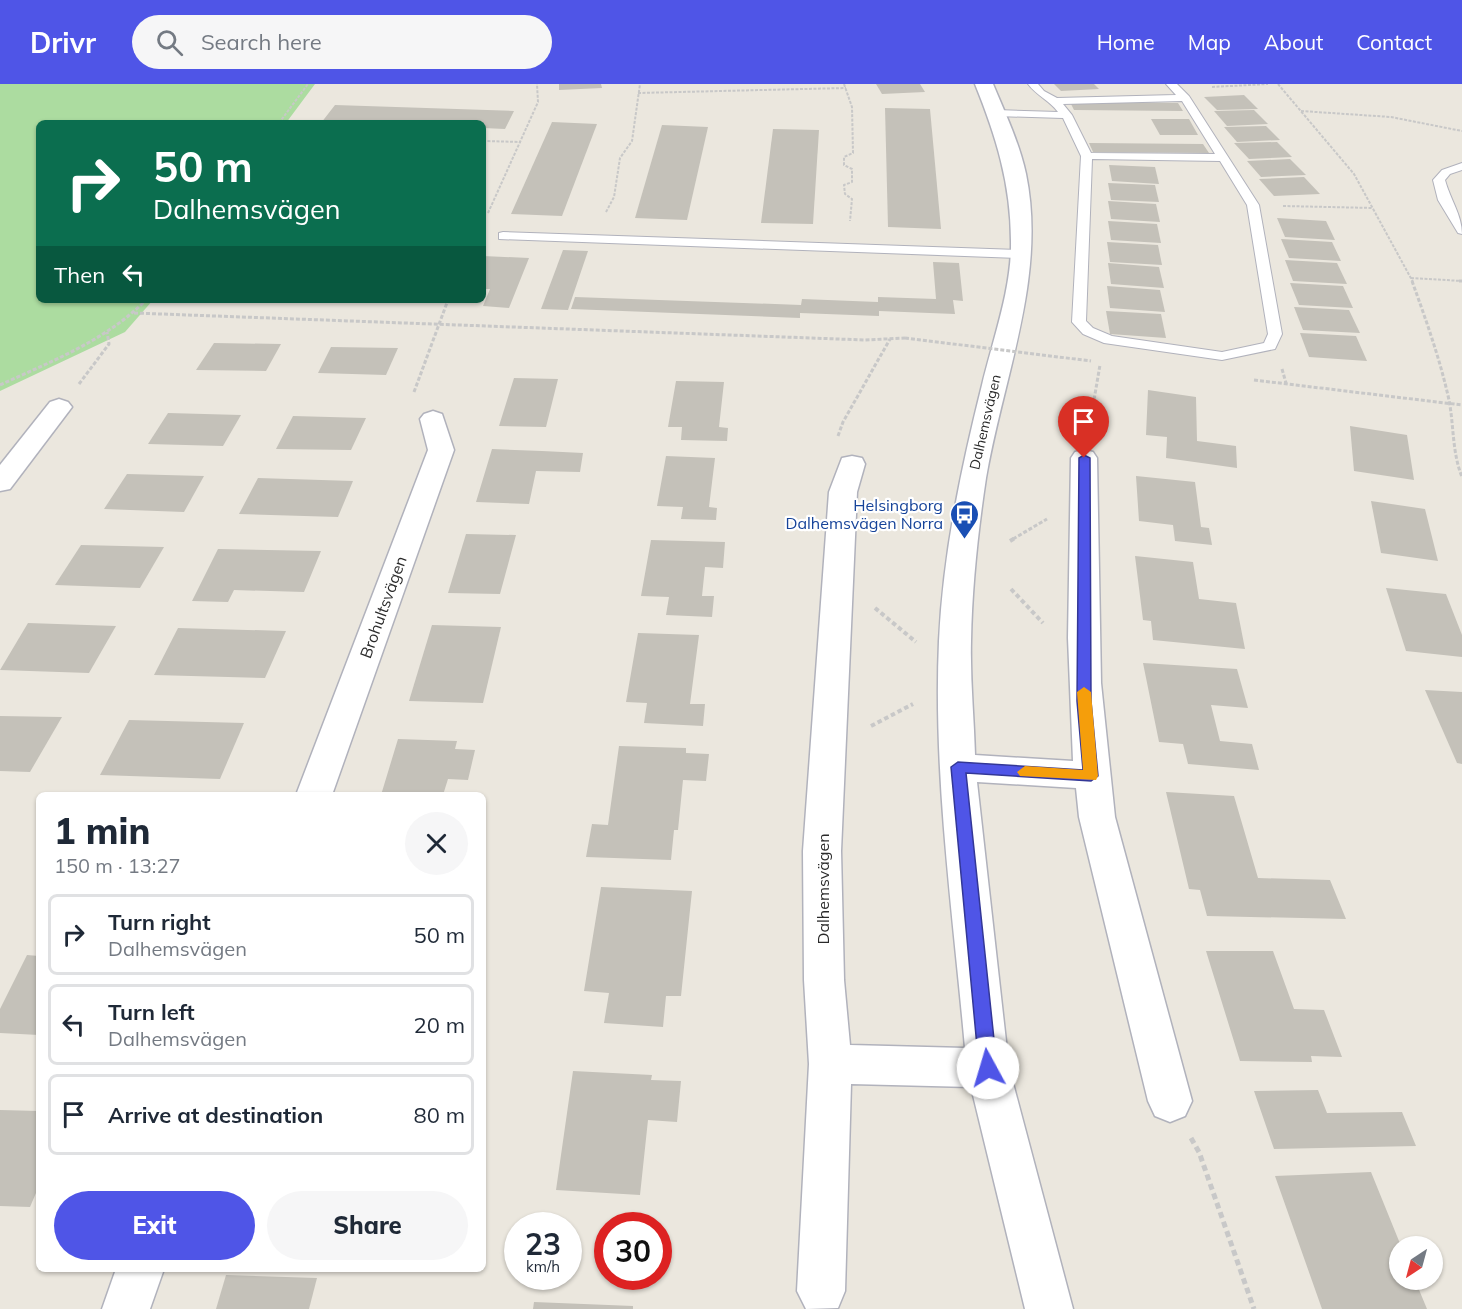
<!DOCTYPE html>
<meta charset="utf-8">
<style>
body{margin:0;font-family:Mulish,sans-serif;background:#f6f6f7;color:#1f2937;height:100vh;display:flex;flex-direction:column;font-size:22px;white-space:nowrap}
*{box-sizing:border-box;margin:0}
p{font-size:20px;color:#747a83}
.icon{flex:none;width:33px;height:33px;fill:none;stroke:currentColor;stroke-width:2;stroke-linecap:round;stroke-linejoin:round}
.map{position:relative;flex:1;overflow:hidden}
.side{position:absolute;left:36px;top:708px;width:450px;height:480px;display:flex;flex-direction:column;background:#fff;border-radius:9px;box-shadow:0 2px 4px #0004}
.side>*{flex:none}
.banner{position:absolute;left:36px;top:36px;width:450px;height:183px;border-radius:9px;box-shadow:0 2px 4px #0004;background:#0b6e4f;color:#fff;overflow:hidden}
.needle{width:39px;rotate:216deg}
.buttons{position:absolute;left:1389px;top:1152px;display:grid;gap:12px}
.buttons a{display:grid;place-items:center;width:54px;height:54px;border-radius:50%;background:#fff;box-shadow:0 2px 4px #0004;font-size:30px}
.speed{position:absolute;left:504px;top:1128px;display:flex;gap:12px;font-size:30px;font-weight:700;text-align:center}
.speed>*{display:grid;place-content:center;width:78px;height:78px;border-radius:50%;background:#fff;box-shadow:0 2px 4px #0004;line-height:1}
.speed small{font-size:15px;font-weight:400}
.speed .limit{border:9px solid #d22;background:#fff;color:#111}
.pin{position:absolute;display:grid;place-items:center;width:51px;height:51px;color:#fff;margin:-62px -26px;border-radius:50% 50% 50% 0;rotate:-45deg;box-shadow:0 0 6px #0007}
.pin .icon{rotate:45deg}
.me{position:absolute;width:66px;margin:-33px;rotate:354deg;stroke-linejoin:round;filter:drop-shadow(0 0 4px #0008)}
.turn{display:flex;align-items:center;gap:21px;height:126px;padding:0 18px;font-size:27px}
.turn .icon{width:78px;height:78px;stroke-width:2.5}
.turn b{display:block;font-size:42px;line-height:51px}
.then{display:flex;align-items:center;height:57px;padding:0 18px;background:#0003;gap:12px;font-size:22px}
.round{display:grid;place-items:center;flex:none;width:63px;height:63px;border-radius:32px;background:#f6f6f7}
.overview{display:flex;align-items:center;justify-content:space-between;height:102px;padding:0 18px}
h1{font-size:36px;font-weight:800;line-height:45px}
.primary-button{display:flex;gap:12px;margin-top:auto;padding:12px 18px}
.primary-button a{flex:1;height:69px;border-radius:36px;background:#4f55e7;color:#fff;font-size:24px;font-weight:800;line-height:69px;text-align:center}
.primary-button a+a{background:#f6f6f7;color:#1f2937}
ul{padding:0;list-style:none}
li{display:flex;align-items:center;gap:18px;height:81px;margin:0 12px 9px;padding:0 6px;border:3px solid #e0e1e3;border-radius:9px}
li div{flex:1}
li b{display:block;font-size:22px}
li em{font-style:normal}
header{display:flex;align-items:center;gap:36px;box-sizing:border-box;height:84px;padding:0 30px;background:#4f55e7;color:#fff}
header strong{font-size:28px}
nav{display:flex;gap:33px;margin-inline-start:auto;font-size:21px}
.search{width:420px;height:54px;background:#f6f6f7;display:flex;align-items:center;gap:15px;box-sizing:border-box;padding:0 21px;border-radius:33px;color:#747a83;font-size:22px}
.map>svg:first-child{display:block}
.green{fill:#acdca0}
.building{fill:#c4c1b9}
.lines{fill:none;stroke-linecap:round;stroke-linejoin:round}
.service-casing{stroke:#b1b2bc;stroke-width:2}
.minor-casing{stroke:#b1b2bc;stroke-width:3}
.path-far3{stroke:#c8c8c8;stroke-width:2;stroke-dasharray:3 1.5;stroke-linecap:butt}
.path-far2{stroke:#c8c8c8;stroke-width:3;stroke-dasharray:4 2;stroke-linecap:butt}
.path-far1{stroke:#c8c8c8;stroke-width:4;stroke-dasharray:4.5 3;stroke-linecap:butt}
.path{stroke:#c8c8c8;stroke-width:5;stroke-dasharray:6 4;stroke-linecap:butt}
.service{fill:#fff;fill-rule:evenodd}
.minor{fill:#fff;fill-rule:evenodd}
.path-bridge{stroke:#c8c8c8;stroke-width:3;stroke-dasharray:4 2;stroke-linecap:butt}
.route{fill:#4f55e7;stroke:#333796;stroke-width:1.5}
.slow{fill:#f59e0b}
.labels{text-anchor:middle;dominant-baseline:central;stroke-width:4.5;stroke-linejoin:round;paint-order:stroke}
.far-street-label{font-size:14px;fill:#2a2a2a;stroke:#fff}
.transit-label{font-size:16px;fill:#164399;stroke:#fff;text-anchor:end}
.street-label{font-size:16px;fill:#2a2a2a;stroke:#fff}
</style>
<header>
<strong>Drivr</strong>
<div class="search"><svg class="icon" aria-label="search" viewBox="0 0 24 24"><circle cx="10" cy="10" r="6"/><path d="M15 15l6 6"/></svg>Search here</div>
<nav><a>Home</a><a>Map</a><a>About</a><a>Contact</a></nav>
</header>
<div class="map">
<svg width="1462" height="1225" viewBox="0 0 1462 1225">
<rect width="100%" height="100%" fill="#ebe7de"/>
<path class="green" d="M 0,0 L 315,0 L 286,39 L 39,39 L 39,216 L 153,216 L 125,248 L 0,307 Z"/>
<g class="building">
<path d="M 559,0 L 601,0 L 602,4 L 559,6 Z"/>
<path d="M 876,0 L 920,0 L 925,8 L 882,10 Z"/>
<path d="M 1054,0 L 1094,0 L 1099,5 L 1061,7 Z"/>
<path d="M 1244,11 L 1258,25 L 1217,26 L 1204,13 Z"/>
<path d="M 1070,18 L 1178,19 L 1183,27 L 1074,26 Z"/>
<path d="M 335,21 L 514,27 L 505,45 L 483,44 L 483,39 L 321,39 Z"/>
<path d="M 885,24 L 930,25 L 941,145 L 888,143 Z"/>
<path d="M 1254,26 L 1268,40 L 1227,42 L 1214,27 Z"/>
<path d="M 1151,35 L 1189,35 L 1198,51 L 1160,51 Z"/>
<path d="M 552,38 L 597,40 L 562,132 L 511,130 Z"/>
<path d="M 662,41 L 708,43 L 687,136 L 635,134 Z"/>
<path d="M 1266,42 L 1280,56 L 1237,58 L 1224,43 Z"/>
<path d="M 773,45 L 819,46 L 813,140 L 761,139 Z"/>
<path d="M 1277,58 L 1292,73 L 1249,75 L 1234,59 Z"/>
<path d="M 1089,59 L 1203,60 L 1209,69 L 1093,68 Z"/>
<path d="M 1290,75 L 1306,91 L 1261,93 L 1247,77 Z"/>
<path d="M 1109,81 L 1155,83 L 1159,100 L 1112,97 Z"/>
<path d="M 1304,93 L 1320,110 L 1274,112 L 1259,95 Z"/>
<path d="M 1108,99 L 1155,101 L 1159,118 L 1111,116 Z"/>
<path d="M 1108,117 L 1156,120 L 1160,138 L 1111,135 Z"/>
<path d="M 1277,134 L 1326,137 L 1335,156 L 1285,153 Z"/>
<path d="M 1108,137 L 1157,140 L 1161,159 L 1111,156 Z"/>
<path d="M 1281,155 L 1332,158 L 1341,177 L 1289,174 Z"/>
<path d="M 1107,158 L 1158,161 L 1162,181 L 1110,178 Z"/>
<path d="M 563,166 L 588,167 L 568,226 L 541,225 Z"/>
<path d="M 483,172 L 529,174 L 509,224 L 483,222 L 490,205 L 483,205 Z"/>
<path d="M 1285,176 L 1337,179 L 1347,200 L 1293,197 Z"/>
<path d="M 933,178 L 959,179 L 963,217 L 953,216 L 955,230 L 879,227 L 879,232 L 800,229 L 800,234 L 571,225 L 575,213 L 801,221 L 802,215 L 878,218 L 878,213 L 936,215 Z"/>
<path d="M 1108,179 L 1159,183 L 1164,204 L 1111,200 Z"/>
<path d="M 1290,199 L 1343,202 L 1353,224 L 1299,221 Z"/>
<path d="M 1107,202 L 1160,206 L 1165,228 L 1110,224 Z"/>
<path d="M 1294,223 L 1349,226 L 1360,249 L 1303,246 Z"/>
<path d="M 1106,227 L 1161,230 L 1166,254 L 1110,250 Z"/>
<path d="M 1300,249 L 1356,252 L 1367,277 L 1309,273 Z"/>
<path d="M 214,259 L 281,260 L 266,287 L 196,286 Z"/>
<path d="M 331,263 L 398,264 L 386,291 L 318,289 Z"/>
<path d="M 514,294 L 558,295 L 546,343 L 499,342 Z"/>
<path d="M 676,297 L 724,298 L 719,343 L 728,344 L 727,357 L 681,356 L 682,343 L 668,343 Z"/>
<path d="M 1148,306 L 1196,313 L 1197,357 L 1236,362 L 1237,384 L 1166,374 L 1167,353 L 1146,351 Z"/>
<path d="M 168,329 L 241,331 L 223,362 L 148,360 Z"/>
<path d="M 293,332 L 366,334 L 351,366 L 276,365 Z"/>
<path d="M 1350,342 L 1407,351 L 1414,396 L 1354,387 Z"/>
<path d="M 492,365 L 542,367 L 583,369 L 580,388 L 536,387 L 529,420 L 476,418 Z"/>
<path d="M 666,372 L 715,374 L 709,423 L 717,424 L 716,436 L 681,435 L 683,423 L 657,422 Z"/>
<path d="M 127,390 L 204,392 L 184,428 L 104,425 Z"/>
<path d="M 1136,392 L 1195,398 L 1201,443 L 1209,444 L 1212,461 L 1175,457 L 1173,441 L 1139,437 Z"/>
<path d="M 258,394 L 353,397 L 338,433 L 239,430 Z"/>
<path d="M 1371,417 L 1425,425 L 1438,477 L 1381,469 Z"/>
<path d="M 466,450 L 516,451 L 500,510 L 448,509 Z"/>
<path d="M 651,456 L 725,458 L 723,484 L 705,483 L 702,512 L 714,512 L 712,533 L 666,531 L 669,513 L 641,512 Z"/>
<path d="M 81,461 L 164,463 L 140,504 L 55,501 Z"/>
<path d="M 218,465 L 321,467 L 304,508 L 234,506 L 228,518 L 192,517 Z"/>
<path d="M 1135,472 L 1193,478 L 1199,515 L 1236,519 L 1245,565 L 1153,556 L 1151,537 L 1143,536 Z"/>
<path d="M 1386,504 L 1446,510 L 1462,551 L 1462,573 L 1406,567 Z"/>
<path d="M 28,539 L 116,542 L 89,589 L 0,586 Z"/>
<path d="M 432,541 L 501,543 L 483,619 L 409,617 Z"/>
<path d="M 178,544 L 286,547 L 265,594 L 154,591 Z"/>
<path d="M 638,549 L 699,551 L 690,620 L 705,620 L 703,642 L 644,639 L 647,619 L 626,618 Z"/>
<path d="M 1143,579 L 1237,585 L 1248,624 L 1211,621 L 1220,657 L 1252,660 L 1259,686 L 1188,680 L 1183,660 L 1159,658 Z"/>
<path d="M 1425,606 L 1462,608 L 1462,680 L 1457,679 Z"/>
<path d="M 0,632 L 62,633 L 30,688 L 0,687 Z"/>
<path d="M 129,636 L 244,639 L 220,695 L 100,691 Z"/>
<path d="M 398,655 L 457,657 L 455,665 L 475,666 L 468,696 L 448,695 L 443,711 L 381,711 Z"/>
<path d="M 619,662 L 686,664 L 686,669 L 709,670 L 706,697 L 683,696 L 678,746 L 674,746 L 671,776 L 586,773 L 592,740 L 608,741 Z"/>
<path d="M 1166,708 L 1234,712 L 1258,794 L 1330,796 L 1346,835 L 1207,832 L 1200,806 L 1189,805 Z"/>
<path d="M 601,803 L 692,807 L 681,912 L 666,912 L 663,943 L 604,939 L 609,909 L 584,907 Z"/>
<path d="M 1206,867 L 1273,867 L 1294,925 L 1324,926 L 1342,973 L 1311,972 L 1312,978 L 1240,977 Z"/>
<path d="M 27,871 L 39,872 L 39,951 L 0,949 L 0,925 Z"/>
<path d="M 573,987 L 652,991 L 651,996 L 681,997 L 677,1038 L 648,1036 L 640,1111 L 556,1106 Z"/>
<path d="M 1318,1006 L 1327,1029 L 1402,1028 L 1416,1062 L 1274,1065 L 1254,1007 Z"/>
<path d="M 0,1026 L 39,1027 L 39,1102 L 30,1123 L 0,1122 Z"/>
<path d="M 1371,1088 L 1401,1162 L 1400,1196 L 1415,1196 L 1427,1225 L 1322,1225 L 1275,1092 Z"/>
<path d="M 226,1191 L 317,1194 L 309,1225 L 216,1225 Z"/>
<path d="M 534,1218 L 633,1222 L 633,1225 L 533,1225 Z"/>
</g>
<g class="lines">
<defs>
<g id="service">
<path d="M 1028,0 L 1038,0 L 1044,7 L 1057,14 L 1176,11 L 1166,0 L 1177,0 L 1189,12 L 1259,121 L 1282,250 L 1275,265 L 1222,276 L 1104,259 L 1083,250 L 1072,238 L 1081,72 L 1063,34 L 996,32 L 991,29 L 996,26 L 1058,28 C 1049,16 1037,12 1028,0 ZM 1182,17 L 1215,70 L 1091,69 L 1072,31 L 1063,20 ZM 1092,75 L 1220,77 L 1247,121 L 1268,250 L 1264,259 L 1222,268 L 1112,252 L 1093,244 L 1086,237 Z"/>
<path d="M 1462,79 L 1462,86 L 1450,90 L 1445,96 C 1450,115 1462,131 1462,150 L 1458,149 L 1438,116 L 1433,96 L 1442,86 Z"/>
<path d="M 503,148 L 1021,166 L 1027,170 L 1021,174 L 499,155 L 499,149 Z"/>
</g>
<g id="minor">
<path d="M 975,0 L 993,0 C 1005,29 1019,58 1026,90 C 1047,192 1003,294 986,394 C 978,447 972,503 971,557 C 970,595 974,633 975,671 L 1073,677 L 1068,554 L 1071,374 L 1075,368 L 1084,366 L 1093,368 L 1097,374 L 1101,599 L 1115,733 L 1192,1017 L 1185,1032 L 1170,1038 L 1155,1032 L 1148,1017 L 1079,733 L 1076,704 L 977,698 L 1009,984 L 1073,1225 L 1025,1225 L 971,1003 L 851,1000 L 845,1207 L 838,1224 L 806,1225 L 797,1207 L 809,980 L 804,896 L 803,767 L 829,408 L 842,374 L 852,372 L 862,374 L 865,380 L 857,408 L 841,767 L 844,896 L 850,961 L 965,964 C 953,829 933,692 939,557 C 943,470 961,385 982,301 C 993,255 1012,204 1011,157 C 1011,100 996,52 975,0 Z"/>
<path d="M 59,315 L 68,318 L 72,323 L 10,405 L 0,407 L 0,381 L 50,318 Z"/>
<path d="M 433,327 L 442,330 L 454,366 L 332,711 L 296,711 L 428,366 L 420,335 L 424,330 Z"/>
<path d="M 116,1185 L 164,1185 L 150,1225 L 102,1225 Z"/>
</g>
</defs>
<use href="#service" class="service-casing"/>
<use href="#minor" class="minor-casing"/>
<g class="path-far3">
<path d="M 844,0 L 852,23 L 853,69 L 844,73 L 844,81 L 852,85 L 852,98 L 844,101 L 845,110 L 852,115 L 850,137"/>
<path d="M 1278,0 L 1354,90 L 1413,198"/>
<path d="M 1212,3 L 1268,0"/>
<path d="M 638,9 L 846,4"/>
<path d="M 1301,27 L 1391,33 L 1462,47"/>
<path d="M 279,39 L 308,0"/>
<path d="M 483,57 L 521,58"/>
<path d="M 1283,122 L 1373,124"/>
<path d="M 606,128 L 614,113 L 620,74 L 632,57 L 640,0"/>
<path d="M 488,129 L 538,18 L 537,0"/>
<path d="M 1411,194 L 1462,197"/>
</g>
<g class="path-far2">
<path d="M 1412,197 C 1426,236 1440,275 1449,316 C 1454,342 1452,368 1462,393"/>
<path d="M 1459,197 L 1462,197"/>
<path d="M 134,229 L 865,256 L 905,254"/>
<path d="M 1282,285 L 1286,299"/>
<path d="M 1254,296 L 1462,321"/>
<path d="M 79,300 L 109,260 L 107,248"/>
<path d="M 0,301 C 52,277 105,257 146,216"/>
<path d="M 414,308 L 448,216"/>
<path d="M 1089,345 L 1100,281"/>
<path d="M 838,352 L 843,338 L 890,255"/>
<path d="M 1013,455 L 1047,435"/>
</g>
<g class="path-far1">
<path d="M 1010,457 L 1015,454"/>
<path d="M 1011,505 L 1043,539"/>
<path d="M 875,524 L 916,558"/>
<path d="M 871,642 L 913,620"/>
</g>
<path class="path" d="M 1191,1054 L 1199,1068 L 1254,1225"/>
<use href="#service" class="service"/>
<use href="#minor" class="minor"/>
<path class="path-bridge" d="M 905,254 L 1091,277"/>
</g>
<path class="route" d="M 1084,371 L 1090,374 L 1091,617 L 1098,692 L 1091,697 L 966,689 L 997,984 L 994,989 L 988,992 L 982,989 L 979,984 L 951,683 L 958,678 L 1083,686 L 1077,617 L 1079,374 Z"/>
<path class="slow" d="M 1084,603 L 1091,608 L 1098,692 L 1096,696 L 1020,692 L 1017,688 L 1025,682 L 1083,686 L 1077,608 Z"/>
<defs>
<symbol id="bus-pin" viewBox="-11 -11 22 30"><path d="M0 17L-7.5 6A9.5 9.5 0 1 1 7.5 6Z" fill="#1a4fb4" stroke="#fff"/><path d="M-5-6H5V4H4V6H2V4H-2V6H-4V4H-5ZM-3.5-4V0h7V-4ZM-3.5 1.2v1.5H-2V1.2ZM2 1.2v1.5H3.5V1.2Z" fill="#fff"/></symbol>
</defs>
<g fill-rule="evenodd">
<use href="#bus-pin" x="948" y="414" width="33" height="45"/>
</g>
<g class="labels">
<g class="far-street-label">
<text transform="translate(985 338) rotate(-77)">Dalhemsvägen</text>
</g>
<g class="transit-label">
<text x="943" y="421">Helsingborg<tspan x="943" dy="18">Dalhemsvägen Norra</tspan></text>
</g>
<g class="street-label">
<text transform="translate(383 523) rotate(-70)">Brohultsvägen</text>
<text transform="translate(823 805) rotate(-90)">Dalhemsvägen</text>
</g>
</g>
</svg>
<div class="buttons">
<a><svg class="needle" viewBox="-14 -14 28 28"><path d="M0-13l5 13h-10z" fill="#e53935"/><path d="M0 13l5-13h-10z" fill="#747a83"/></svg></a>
</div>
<div class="speed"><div>23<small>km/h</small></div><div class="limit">30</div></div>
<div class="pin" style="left:1084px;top:374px;background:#d93025"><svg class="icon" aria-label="arrive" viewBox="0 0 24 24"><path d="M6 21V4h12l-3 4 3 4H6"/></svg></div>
<svg class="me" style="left:988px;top:984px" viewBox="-20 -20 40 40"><circle r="19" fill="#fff"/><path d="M0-13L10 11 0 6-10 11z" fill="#4f55e7"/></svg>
<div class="banner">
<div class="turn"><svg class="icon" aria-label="right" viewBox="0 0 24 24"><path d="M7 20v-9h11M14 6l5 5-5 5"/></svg><div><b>50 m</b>Dalhemsvägen</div></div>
<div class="then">Then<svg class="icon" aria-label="left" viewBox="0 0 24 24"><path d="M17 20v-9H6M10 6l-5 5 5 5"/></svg></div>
</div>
<section class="side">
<div class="overview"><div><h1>1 min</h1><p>150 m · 13:27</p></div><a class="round"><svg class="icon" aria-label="close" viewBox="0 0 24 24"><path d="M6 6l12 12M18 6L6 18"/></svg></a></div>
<ul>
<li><svg class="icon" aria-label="right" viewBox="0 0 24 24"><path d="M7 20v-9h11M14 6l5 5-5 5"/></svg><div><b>Turn right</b><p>Dalhemsvägen</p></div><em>50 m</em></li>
<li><svg class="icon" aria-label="left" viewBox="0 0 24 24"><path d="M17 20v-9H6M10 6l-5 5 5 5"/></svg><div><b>Turn left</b><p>Dalhemsvägen</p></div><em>20 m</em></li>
<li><svg class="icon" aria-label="arrive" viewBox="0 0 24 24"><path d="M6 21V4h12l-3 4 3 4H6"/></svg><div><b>Arrive at destination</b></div><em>80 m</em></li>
</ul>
<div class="primary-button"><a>Exit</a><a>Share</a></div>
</section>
</div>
